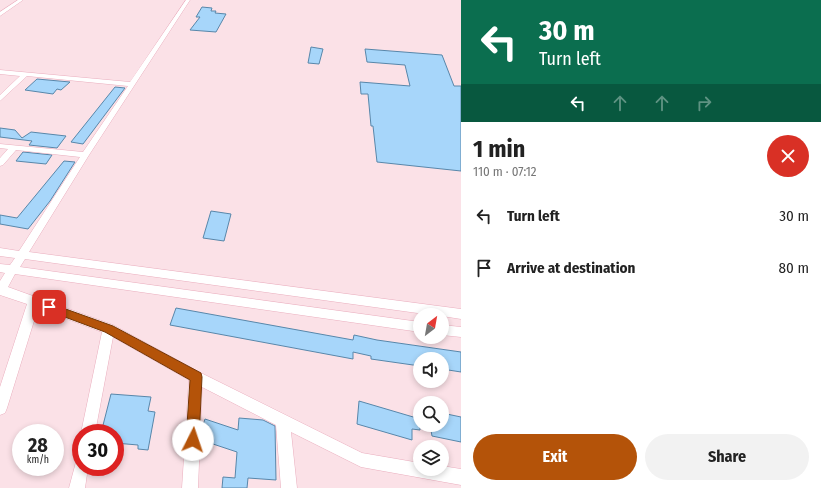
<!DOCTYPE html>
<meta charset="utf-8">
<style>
body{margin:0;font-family:"Fira Sans Condensed",sans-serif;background:#f2f2f2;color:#222;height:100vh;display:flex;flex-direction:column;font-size:15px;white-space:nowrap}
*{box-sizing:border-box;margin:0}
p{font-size:13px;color:#767676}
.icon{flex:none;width:22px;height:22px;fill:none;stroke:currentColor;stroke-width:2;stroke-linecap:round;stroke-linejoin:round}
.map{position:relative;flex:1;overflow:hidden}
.drawer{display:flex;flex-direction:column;background:#fff;width:360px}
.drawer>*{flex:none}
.hud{background:#0b6e4f;color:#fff;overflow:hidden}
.needle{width:26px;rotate:31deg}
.buttons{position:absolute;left:413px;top:308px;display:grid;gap:8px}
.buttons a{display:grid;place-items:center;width:36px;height:36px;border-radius:50%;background:#fff;box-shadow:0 2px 6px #0003;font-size:20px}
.speed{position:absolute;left:12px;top:424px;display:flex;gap:8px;font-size:20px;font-weight:700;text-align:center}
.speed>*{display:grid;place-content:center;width:52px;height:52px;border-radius:50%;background:#fff;box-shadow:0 2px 6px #0003;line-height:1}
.speed small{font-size:10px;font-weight:400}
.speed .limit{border:6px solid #d22;background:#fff;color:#111}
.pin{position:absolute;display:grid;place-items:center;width:34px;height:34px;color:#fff;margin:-17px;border-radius:8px;box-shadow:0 2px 6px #0006}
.me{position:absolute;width:44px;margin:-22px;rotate:4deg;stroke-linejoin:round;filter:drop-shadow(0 0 3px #0008)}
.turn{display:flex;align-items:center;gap:14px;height:84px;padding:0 12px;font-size:18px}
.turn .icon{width:52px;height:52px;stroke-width:2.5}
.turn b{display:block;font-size:28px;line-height:34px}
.lanes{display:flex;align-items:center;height:38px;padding:0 12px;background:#0003;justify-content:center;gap:20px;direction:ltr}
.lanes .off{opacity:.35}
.round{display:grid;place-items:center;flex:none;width:42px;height:42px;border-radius:21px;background:#f2f2f2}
.headline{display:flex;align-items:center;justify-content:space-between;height:68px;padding:0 12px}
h1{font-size:24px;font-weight:700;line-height:30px}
.action{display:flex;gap:8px;margin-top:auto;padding:8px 12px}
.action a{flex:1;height:46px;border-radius:24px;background:#b45309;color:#fff;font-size:16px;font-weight:700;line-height:46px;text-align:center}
.action a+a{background:#f2f2f2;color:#222}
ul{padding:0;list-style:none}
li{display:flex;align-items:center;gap:12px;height:52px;padding:0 12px}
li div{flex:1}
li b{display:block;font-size:15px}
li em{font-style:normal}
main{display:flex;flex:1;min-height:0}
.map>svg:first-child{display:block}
.building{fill:#a7d6fa;stroke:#5887aa}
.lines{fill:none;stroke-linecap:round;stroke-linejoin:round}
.minor-casing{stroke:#eaaebe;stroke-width:1}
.minor{fill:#fff;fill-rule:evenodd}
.route{fill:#b45309;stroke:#753606}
</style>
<main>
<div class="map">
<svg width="461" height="488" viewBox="0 0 461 488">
<rect width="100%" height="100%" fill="#fbe1e7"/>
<g class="building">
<path d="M 202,7 L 212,8 L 211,11 L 216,11 L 215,13 L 226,14 L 216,32 L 190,30 L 200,17 L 196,17 Z"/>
<path d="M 311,47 L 323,49 L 319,64 L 308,63 Z"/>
<path d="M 365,49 L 442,55 L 454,86 L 461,86 L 461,171 L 377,162 L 373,126 L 371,126 L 368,94 L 361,94 L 360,82 L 410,86 L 405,65 L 367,62 Z"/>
<path d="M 37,79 L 70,82 L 61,90 L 57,89 L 53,94 L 25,90 Z"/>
<path d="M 115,87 L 125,88 L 83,144 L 71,142 Z"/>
<path d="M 0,128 L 15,130 L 22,138 L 31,132 L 66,136 L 57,148 L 29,145 L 32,141 L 0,137 Z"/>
<path d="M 23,152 L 52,155 L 46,164 L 16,161 Z"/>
<path d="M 64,161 L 75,162 L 50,201 L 28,229 L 0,224 L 0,215 L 17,218 Z"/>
<path d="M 211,211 L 231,214 L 224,241 L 203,238 Z"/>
<path d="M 176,308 L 353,340 L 354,335 L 377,340 L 461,352 L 461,372 L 442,369 L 442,359 L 420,359 L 420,366 L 371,359 L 371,356 L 353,352 L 353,359 L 170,325 Z"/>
<path d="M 111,394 L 151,397 L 148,411 L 155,412 L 148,450 L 138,449 L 138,445 L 115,443 L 115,433 L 101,433 Z"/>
<path d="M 359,401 L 420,419 L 420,430 L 412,429 L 412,440 L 357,424 Z"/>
<path d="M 442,413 L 461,417 L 461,442 L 432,436 L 430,425 L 442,425 Z"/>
<path d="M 239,418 L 263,420 L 275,426 L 276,480 L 248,478 L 247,488 L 222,488 L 223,477 L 235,478 L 237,452 L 201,440 L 202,428 L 205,419 L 238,430 Z"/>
</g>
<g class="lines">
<defs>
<g id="minor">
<path d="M 18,0 L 23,0 L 0,16 L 0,12 Z"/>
<path d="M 186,0 L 190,0 L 89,155 L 29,252 L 461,309 L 461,319 L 442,316 L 442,315 L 432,315 L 25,259 L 20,267 L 420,322 L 420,332 L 15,274 L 8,287 L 113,325 L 201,373 L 362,453 L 420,463 L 420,469 L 442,469 L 442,466 L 461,469 L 461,485 L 361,467 L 291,432 L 297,488 L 281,488 L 276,425 L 202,387 L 198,488 L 182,488 L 189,380 L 113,337 L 95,433 L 81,433 L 102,332 L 38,308 L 7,408 L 5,413 L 0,415 L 0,387 L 27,304 L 0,295 L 0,281 L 5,273 L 0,272 L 0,264 L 10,265 L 15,258 L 0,256 L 0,248 L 19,251 L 80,157 L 16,150 L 3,165 L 0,166 L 0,158 L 8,149 L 0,148 L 0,144 L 83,152 L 128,86 L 27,76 L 0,101 L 0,95 L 20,76 L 0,74 L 0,70 L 130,82 Z"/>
<path d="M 442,325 L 461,327 L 461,337 L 442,335 Z"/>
<path d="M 81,460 L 81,467 L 88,467 L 85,488 L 69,488 L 76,462 Z"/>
</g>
</defs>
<use href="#minor" class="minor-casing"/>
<use href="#minor" class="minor"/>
</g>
<path class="route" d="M 49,303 L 113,326 L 201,373 L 202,377 L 199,440 L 197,445 L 193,447 L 188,445 L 186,440 L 190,380 L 105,332 L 46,310 L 44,307 L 46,304 Z"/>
</svg>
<div class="buttons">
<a><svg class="needle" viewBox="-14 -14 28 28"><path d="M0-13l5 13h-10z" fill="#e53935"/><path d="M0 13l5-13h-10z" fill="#767676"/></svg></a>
<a><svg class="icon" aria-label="sound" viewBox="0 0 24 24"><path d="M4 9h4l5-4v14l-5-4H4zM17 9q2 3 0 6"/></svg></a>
<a><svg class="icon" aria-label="search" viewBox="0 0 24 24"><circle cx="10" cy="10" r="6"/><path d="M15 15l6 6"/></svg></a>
<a><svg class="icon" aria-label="layers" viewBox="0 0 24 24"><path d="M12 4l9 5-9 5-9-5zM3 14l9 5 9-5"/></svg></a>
</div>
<div class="speed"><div>28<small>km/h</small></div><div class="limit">30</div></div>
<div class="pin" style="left:49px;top:307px;background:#d93025"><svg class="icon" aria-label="arrive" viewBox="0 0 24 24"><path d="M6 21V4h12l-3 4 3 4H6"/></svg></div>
<svg class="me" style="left:193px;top:440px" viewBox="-20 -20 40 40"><circle r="19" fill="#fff"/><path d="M0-13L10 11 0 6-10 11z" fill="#b45309"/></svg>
</div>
<section class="drawer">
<div class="hud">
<div class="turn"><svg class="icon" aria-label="left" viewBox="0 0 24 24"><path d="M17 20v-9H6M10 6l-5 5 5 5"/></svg><div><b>30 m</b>Turn left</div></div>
<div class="lanes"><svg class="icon" aria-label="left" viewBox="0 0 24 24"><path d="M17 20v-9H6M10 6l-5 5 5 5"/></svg><svg class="icon off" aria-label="ahead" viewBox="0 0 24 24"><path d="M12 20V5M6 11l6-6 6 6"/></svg><svg class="icon off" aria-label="ahead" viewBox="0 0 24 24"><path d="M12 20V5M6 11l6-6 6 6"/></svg><svg class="icon off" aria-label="right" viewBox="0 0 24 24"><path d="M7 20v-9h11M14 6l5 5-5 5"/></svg></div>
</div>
<div class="headline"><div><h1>1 min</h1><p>110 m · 07:12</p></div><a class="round" style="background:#d93025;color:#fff"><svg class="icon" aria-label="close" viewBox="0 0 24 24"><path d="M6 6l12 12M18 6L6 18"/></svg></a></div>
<ul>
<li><svg class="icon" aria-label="left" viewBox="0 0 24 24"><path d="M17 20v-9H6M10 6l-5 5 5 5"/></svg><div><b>Turn left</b></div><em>30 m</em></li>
<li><svg class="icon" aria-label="arrive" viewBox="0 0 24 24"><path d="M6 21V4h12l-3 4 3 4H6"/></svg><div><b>Arrive at destination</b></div><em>80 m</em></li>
</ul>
<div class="action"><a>Exit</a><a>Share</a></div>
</section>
</main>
